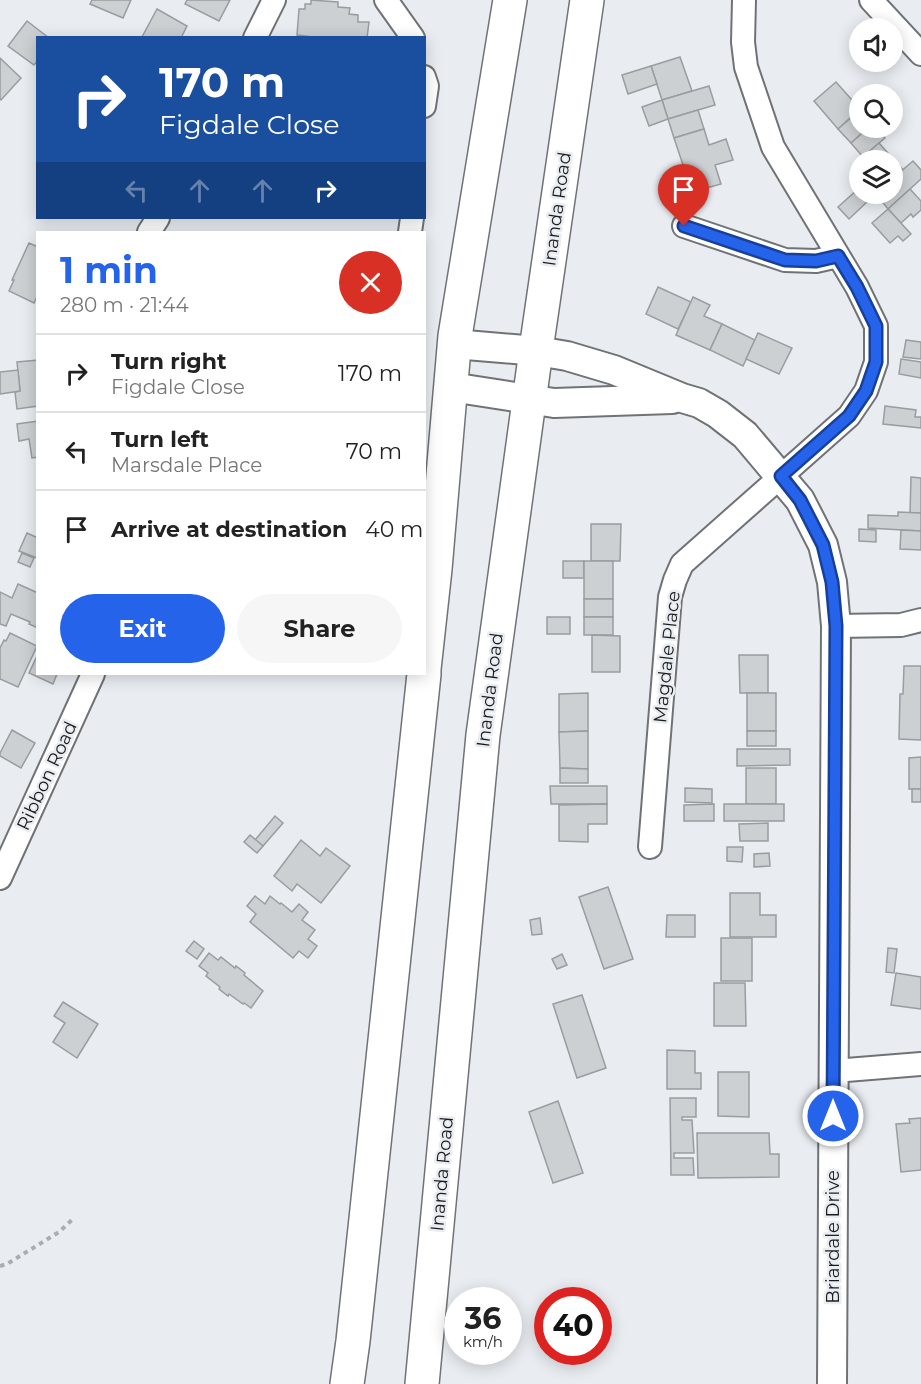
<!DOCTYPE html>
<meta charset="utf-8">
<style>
body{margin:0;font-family:Montserrat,sans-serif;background:#f6f6f6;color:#222;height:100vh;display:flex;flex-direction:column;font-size:22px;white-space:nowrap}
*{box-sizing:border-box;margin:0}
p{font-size:20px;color:#767676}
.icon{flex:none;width:33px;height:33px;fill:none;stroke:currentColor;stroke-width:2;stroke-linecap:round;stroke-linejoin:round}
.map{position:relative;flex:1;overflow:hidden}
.side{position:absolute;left:36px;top:231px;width:390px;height:444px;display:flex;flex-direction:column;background:#fff;border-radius:0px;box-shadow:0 3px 15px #0003}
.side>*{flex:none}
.guide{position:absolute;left:36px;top:36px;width:390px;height:183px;border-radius:0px;box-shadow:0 3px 15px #0003;background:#1a4fa0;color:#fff;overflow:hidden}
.buttons{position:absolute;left:849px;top:18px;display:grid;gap:12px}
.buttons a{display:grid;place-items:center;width:54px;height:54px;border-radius:50%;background:#fff;box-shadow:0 3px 15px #0003;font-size:30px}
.speed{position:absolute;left:444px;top:1287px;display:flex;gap:12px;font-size:30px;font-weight:700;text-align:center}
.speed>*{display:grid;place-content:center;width:78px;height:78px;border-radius:50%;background:#fff;box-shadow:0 3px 15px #0003;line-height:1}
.speed small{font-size:15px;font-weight:400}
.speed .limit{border:9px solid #d22;background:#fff;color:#111}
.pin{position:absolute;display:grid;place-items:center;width:51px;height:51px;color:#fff;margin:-62px -26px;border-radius:50% 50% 50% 0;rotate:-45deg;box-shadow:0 0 6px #0007}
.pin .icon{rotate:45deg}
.me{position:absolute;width:66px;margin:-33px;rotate:0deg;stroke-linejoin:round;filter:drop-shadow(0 0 4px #0008)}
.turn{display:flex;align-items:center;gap:21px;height:126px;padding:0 24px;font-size:27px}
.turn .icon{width:78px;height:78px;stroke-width:2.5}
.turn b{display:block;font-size:42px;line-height:51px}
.lanes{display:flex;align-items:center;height:57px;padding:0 24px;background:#0003;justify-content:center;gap:30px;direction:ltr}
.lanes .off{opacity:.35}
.round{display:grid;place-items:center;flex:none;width:63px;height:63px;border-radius:32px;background:#f6f6f6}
.overview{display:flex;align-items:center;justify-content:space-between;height:102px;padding:0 24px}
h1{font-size:36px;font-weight:700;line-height:45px;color:#2563eb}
.button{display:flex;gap:12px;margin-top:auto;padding:12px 24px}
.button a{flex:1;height:69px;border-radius:36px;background:#2563eb;color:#fff;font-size:24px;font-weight:700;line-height:69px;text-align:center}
.button a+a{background:#f6f6f6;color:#222}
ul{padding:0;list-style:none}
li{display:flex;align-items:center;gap:18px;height:78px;padding:0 24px;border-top:2px solid #e0e0e0}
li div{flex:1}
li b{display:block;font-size:22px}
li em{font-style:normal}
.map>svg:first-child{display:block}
.building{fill:#ccd0d3;stroke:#999ca0;stroke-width:1.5}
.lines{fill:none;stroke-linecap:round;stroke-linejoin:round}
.minor-casing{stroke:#707376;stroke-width:26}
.tertiary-casing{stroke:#707376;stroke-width:32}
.secondary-casing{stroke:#707376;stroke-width:36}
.path{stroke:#a9adb0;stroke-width:4;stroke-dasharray:4.5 4.5;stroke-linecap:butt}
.minor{stroke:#fff;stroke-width:22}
.tertiary{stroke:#fff;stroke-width:28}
.secondary{stroke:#fff;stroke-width:33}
.route-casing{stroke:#184099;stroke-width:15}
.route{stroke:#2563eb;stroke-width:10}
.labels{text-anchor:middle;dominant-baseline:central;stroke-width:5;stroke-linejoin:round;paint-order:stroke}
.street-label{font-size:18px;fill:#1a1b1c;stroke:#e9edf1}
</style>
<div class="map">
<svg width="921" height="1384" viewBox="0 0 921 1384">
<rect width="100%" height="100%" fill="#e9edf1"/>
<g class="building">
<path d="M 92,0 L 131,0 L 123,18 L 90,4 Z"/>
<path d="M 187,0 L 230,0 L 219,21 L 185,4 Z"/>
<path d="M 311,0 L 338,2 L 338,7 L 350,8 L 349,14 L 358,15 L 358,22 L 369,22 L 367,38 L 320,38 L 297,35 L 299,9 L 305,9 L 305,4 L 311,4 Z"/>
<path d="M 157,9 L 187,26 L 181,38 L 142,37 Z"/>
<path d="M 27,21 L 49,38 L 38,38 L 38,60 L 34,65 L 8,46 Z"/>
<path d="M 680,57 L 692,91 L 662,100 L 651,66 Z"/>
<path d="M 0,58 L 21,78 L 1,100 L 0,99 Z"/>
<path d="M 651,66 L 657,84 L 628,94 L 622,75 Z"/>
<path d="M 836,82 L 860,109 L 838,129 L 814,101 Z"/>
<path d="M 709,86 L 715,105 L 668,119 L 662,100 Z"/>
<path d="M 662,100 L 668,119 L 649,126 L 642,107 Z"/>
<path d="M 698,110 L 704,129 L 674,138 L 668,119 Z"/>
<path d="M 860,110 L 860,128 L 868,128 L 851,143 L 838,129 Z"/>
<path d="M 868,128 L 876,128 L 885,138 L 863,157 L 851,143 Z"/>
<path d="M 704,129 L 709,145 L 726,139 L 733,160 L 715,165 L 721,184 L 692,192 L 674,138 Z"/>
<path d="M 879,143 L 903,170 L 892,179 L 892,160 L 860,160 L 860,165 L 857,162 Z"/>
<path d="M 913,161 L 921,170 L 921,179 L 888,209 L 876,194 L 892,194 L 892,179 Z"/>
<path d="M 858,189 L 860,194 L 861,194 L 868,201 L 849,219 L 838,207 Z"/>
<path d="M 910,189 L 921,201 L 921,210 L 913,217 L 911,214 L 901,223 L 888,209 Z"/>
<path d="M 888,209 L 911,234 L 903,241 L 898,236 L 890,243 L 872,223 Z"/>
<path d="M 29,243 L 38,247 L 38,295 L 34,303 L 9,291 L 14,280 L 12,280 Z"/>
<path d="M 658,287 L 691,302 L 678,329 L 646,314 Z"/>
<path d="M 693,297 L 710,305 L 704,316 L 722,324 L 710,350 L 676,335 Z"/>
<path d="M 722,324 L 755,340 L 743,366 L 710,350 Z"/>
<path d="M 758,333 L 792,348 L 779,374 L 746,359 Z"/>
<path d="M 906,340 L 921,342 L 921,359 L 903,357 Z"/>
<path d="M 901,359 L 921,362 L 921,378 L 899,374 Z"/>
<path d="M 38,360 L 38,406 L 17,409 L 15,392 L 20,391 L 17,362 Z"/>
<path d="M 18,370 L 20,391 L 0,394 L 0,372 Z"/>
<path d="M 885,406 L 916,410 L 915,417 L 921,417 L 921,428 L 883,424 Z"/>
<path d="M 38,421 L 38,457 L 32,458 L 29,439 L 19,441 L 17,424 Z"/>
<path d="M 911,477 L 921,478 L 921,513 L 910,513 Z"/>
<path d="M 898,512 L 921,513 L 921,531 L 868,528 L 868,515 L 898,516 Z"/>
<path d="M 591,524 L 621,524 L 620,561 L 591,561 Z"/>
<path d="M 859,529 L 876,530 L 876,542 L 859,541 Z"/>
<path d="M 901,530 L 921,531 L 921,550 L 900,549 Z"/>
<path d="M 27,533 L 38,538 L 37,558 L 19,551 Z"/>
<path d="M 22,553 L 34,558 L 30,567 L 18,562 Z"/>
<rect x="563" y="561" width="21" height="17"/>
<rect x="584" y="561" width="29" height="38"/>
<path d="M 18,584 L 38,593 L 38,628 L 29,624 L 30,622 L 11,614 L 6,626 L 0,624 L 0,592 L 12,598 Z"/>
<rect x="584" y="599" width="29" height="18"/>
<rect x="547" y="617" width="23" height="17"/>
<rect x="584" y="617" width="29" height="18"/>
<path d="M 10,633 L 37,646 L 18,687 L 0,679 L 0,648 L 4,640 L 6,641 Z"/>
<path d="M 592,635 L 620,636 L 620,672 L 592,672 Z"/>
<path d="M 38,654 L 38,674 L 57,674 L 53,684 L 29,673 Z"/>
<path d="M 739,655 L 768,655 L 768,693 L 740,693 Z"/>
<path d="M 904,666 L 921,666 L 921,740 L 899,739 L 900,694 L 903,694 Z"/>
<path d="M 588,693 L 588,731 L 559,732 L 559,694 Z"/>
<rect x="747" y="693" width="29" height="38"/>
<path d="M 12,730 L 35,743 L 21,768 L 0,756 L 0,753 Z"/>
<path d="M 588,731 L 588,769 L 560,768 L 559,732 Z"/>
<rect x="747" y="731" width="29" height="15"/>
<path d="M 737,749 L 790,749 L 790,765 L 737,766 Z"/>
<path d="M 921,757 L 921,789 L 909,789 L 909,758 Z"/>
<path d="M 560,768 L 588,769 L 588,783 L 560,783 Z"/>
<rect x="746" y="768" width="30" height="36"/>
<path d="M 550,786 L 607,786 L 607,804 L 551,804 Z"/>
<path d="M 685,788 L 712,789 L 712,803 L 685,802 Z"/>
<rect x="912" y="789" width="9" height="13"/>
<path d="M 607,804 L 607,824 L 588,824 L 588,842 L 559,841 L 559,805 Z"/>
<path d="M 714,804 L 714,821 L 684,821 L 684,805 Z"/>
<rect x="724" y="804" width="60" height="17"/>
<path d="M 275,816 L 283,823 L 263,846 L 255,840 Z"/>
<path d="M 768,823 L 768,841 L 740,841 L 739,824 Z"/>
<path d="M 250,835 L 263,846 L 257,853 L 244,842 Z"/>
<path d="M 301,840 L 320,856 L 326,848 L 350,866 L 321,903 L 297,884 L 292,891 L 274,876 Z"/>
<path d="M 727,847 L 743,847 L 742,862 L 727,861 Z"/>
<path d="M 769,853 L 770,866 L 754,867 L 754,854 Z"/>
<path d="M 608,887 L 633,959 L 604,969 L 579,897 Z"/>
<path d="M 730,893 L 760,893 L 760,915 L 776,915 L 776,937 L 730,937 Z"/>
<path d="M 255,896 L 265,904 L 270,896 L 280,904 L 281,903 L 292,912 L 299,904 L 308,912 L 302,920 L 315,930 L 308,939 L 317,946 L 308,958 L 299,951 L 293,958 L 250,922 L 256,914 L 247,906 Z"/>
<path d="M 667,915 L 695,915 L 695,937 L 666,937 Z"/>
<path d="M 540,918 L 542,934 L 532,935 L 530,920 Z"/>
<rect x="721" y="938" width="31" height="43"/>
<path d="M 194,941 L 204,949 L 197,959 L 186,951 Z"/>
<path d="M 888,948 L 897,949 L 894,973 L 886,972 Z"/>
<path d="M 209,953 L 218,960 L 221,957 L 235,968 L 236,966 L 245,973 L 244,975 L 263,991 L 251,1008 L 244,1003 L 243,1004 L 229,994 L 228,996 L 219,989 L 220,987 L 206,976 L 208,973 L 199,966 Z"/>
<path d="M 562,954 L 567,965 L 557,969 L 552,959 Z"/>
<path d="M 896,973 L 921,977 L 921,1009 L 891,1005 Z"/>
<path d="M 714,983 L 745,983 L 746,1026 L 714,1026 Z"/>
<path d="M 582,995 L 606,1068 L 577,1078 L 553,1004 Z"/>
<path d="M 63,1002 L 98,1024 L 77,1058 L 53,1042 L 65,1023 L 54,1016 Z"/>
<path d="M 667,1050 L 695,1051 L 695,1073 L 701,1073 L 701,1089 L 667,1089 Z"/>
<path d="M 718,1072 L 749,1072 L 749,1117 L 718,1116 Z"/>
<path d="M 670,1098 L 696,1098 L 696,1117 L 682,1117 L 682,1120 L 692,1120 L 694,1153 L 674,1153 L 674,1158 L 693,1158 L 694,1175 L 671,1175 Z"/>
<path d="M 558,1101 L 583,1173 L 553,1183 L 529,1112 Z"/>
<path d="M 921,1118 L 921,1170 L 901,1172 L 896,1124 L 910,1123 L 909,1119 Z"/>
<path d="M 697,1133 L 769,1133 L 770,1154 L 779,1154 L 779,1177 L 698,1178 Z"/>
</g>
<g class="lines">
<defs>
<g id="minor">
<path d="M 386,0 L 413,38"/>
<path d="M 871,0 L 921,54"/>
<path d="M 255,38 L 274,0"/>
<path d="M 424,77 L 427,86 L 424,106"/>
<path d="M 684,226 L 785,260 L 816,261 L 838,256"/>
<path d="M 149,232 L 158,218"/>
<path d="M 410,232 L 412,218"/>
<path d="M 836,626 L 901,625 L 921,620"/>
<path d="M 650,847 L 670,597 L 675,580 L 682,564 L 849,416 L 866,391 L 876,362 L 876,326 L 857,287 L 773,147 L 746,67 L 743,42 L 744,0"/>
<path d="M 0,878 L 93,674"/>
<path d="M 834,1071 L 921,1064"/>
</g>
<g id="tertiary">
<path d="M 454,344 L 537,351 L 567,356 L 614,370 L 682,398 L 699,403 L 718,414 L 745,435 L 800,500 L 823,545 L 832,582 L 836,626 L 832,1384"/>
<path d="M 451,387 L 554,403 L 672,399"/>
</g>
<g id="secondary">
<path d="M 424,669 L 435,569 L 455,336 L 510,0"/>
<path d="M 347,1384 L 353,1341 L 424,674"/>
<path d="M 422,1384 L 483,735 L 538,336 L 587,0"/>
</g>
</defs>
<use href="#minor" class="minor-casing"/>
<use href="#tertiary" class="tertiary-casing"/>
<use href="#secondary" class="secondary-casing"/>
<path class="path" d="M 0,1266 L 7,1264 L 59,1232 L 74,1218"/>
<use href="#minor" class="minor"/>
<use href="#tertiary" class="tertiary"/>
<use href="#secondary" class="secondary"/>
</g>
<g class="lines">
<defs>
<path id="route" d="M 684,226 L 785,260 L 816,261 L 838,256 L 857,287 L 876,326 L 876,362 L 866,391 L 849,416 L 781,476 L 800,500 L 823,545 L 832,582 L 836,626 L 833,1116"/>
</defs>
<use href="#route" class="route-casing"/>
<use href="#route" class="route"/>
</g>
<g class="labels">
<g class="street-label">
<text transform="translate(557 209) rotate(-82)">Inanda Road</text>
<text transform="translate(667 657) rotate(-84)">Magdale Place</text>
<text transform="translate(490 690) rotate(-83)">Inanda Road</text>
<text transform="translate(47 776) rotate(-65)">Ribbon Road</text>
<text transform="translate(442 1174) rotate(-85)">Inanda Road</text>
<text transform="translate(833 1237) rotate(-90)">Briardale Drive</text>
</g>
</g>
</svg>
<div class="buttons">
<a><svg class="icon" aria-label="sound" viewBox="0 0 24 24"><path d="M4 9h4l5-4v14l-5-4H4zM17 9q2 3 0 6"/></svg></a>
<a><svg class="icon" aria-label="search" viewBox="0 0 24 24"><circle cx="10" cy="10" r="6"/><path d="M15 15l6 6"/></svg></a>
<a><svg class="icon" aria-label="layers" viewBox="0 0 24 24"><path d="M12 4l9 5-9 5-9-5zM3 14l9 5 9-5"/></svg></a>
</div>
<div class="speed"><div>36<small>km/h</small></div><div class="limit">40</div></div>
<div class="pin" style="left:684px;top:226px;background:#d93025"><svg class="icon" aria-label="arrive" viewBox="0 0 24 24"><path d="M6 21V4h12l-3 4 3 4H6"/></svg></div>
<svg class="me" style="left:833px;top:1116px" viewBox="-20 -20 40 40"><circle r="17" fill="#2563eb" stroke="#fff" stroke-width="3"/><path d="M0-11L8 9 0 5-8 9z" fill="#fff"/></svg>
<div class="guide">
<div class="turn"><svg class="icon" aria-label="right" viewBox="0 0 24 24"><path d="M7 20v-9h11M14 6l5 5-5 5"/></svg><div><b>170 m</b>Figdale Close</div></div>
<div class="lanes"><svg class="icon off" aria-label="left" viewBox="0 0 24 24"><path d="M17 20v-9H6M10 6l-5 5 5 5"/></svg><svg class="icon off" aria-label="ahead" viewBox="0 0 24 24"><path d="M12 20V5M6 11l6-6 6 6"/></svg><svg class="icon off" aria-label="ahead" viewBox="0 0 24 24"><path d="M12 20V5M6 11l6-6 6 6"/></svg><svg class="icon" aria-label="right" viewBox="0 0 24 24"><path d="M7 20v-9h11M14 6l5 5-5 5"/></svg></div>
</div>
<section class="side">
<div class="overview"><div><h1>1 min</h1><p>280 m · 21:44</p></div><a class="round" style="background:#d93025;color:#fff"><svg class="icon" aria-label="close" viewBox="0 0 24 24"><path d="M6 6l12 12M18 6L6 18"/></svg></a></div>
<ul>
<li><svg class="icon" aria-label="right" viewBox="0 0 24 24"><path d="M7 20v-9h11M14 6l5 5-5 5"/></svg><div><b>Turn right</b><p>Figdale Close</p></div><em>170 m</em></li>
<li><svg class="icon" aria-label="left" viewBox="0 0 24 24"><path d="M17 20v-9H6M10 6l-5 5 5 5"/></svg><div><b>Turn left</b><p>Marsdale Place</p></div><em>70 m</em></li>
<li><svg class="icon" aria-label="arrive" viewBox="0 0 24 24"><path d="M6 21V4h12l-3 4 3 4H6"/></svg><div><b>Arrive at destination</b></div><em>40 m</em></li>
</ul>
<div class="button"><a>Exit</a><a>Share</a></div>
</section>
</div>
